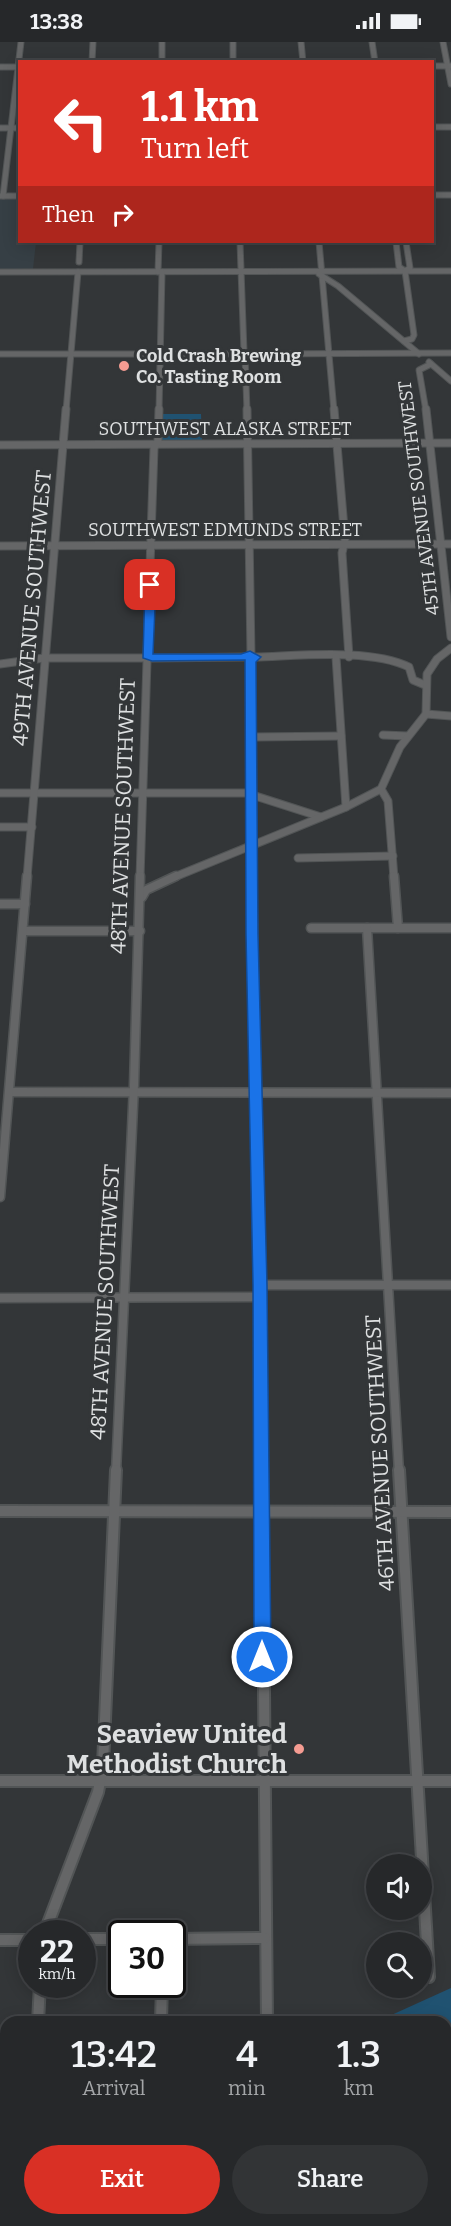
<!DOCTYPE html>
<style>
body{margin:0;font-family:Bitter,serif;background:#323436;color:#f1f3f6;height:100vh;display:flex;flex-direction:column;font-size:22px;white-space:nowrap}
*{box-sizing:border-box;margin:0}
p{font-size:20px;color:#a4a6a8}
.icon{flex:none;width:33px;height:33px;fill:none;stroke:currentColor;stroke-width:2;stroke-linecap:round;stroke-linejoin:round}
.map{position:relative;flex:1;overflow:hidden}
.sheet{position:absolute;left:0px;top:1974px;width:452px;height:210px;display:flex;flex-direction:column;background:#26282a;border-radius:18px 18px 0 0;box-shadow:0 3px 15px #0003,0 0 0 2px #424447}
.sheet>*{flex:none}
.hud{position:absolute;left:18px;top:18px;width:416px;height:183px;border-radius:0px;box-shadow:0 3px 15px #0003,0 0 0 2px #424447;background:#d93025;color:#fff;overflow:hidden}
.tools{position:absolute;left:366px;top:1812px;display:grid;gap:12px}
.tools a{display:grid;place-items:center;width:66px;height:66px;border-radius:50%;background:#26282a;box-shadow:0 3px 15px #0003,0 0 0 2px #424447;font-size:30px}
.speed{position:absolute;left:18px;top:1878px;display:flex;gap:12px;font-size:30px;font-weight:700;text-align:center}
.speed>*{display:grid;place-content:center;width:78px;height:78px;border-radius:50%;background:#26282a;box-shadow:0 3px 15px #0003,0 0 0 2px #424447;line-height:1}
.speed small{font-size:15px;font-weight:400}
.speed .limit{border:3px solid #111;border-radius:9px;background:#fff;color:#111}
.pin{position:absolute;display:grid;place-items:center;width:51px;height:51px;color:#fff;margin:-26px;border-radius:12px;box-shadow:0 3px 9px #0006}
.me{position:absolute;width:66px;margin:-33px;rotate:0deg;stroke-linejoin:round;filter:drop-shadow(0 0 4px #0008)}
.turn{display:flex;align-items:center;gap:21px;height:126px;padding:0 24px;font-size:27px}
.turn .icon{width:78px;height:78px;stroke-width:2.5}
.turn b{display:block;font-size:42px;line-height:51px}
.then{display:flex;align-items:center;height:57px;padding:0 24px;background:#0003;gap:12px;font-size:22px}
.eta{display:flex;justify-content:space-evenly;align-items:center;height:102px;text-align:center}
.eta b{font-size:36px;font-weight:600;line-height:42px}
.primary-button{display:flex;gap:12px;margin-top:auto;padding:12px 24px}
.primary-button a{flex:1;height:69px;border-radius:36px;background:#d93025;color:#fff;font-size:24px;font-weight:600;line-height:69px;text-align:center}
.primary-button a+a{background:#323436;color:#f1f3f6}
.status{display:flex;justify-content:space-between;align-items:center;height:42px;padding:0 30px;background:#26282a;direction:ltr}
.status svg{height:16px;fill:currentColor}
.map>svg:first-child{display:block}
.built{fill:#363f45}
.green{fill:#205271}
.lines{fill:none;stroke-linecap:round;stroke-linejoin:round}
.minor-far3-casing{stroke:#525556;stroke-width:7}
.minor-far2-casing{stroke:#525556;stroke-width:9}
.minor-far1-casing{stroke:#525556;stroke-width:11}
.minor-casing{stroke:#525556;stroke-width:14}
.minor-far3{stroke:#656667;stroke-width:5}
.minor-far2{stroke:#656667;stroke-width:7}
.minor-far1{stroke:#656667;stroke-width:8}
.minor{stroke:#656667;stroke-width:10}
.route{fill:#1a73e8;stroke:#114b97;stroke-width:1.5}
.poi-dot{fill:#f59c92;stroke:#333638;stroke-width:2}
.labels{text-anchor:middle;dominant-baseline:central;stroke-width:6;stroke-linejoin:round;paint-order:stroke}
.far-poi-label{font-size:18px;font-weight:bold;fill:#dee0e1;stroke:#333638;text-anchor:start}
.far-street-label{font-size:18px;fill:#dee0e1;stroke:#333638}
.street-label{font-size:21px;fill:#dee0e1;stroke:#333638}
.near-poi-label{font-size:26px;font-weight:bold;fill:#dee0e1;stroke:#333638;text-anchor:end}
</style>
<div class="status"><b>13:38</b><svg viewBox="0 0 49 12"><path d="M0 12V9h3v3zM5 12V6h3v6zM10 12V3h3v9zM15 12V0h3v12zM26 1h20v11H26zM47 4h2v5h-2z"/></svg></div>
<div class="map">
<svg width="451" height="2184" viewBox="0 0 451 2184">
<rect width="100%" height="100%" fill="#333638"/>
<path class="built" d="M 0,156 L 19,156 L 20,200 L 36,200 L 33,227 L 0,227 Z"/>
<g class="green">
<path d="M 162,372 L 201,372 L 202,400 L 162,400 Z"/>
<path d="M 451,1946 L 451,2057 L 446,2059 L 446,1980 L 376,1980 Z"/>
<rect x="14" y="2178" width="79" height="6"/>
<path d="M 241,2178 L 360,2178 L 358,2184 L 241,2184 Z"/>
</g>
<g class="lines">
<defs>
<g id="minor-far3">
<path d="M 162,0 L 162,20"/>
<path d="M 233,0 L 233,20"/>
<path d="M 301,0 L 303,20"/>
<path d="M 372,0 L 375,20"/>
<path d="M 443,0 L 451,42"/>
<path d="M 92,20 L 93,0"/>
<path d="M 432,24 L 451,24"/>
<path d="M 0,25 L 20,25"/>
<path d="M 432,85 L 451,85"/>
<path d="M 0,86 L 20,86"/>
<path d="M 432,153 L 451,153"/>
<path d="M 0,154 L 20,154"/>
<path d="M 3,154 L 21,0"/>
<path d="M 240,200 L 244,310"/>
<path d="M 319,200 L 334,369"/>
<path d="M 396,200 L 399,225 L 405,229"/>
<path d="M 79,220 L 80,200"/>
<path d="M 0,230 L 451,229"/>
<path d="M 158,230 L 159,200"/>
<path d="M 319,232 L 338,244 L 419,312"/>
<path d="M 404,299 L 412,297 L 414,293 L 405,229 L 410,226 L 406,200"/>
<path d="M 0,312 L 241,312"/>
<path d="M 248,312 L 451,311"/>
<path d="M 245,314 L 247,369"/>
<path d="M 429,320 L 451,339"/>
<path d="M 66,369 L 78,230"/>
<path d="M 159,369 L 162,230"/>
<path d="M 426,369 L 419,328 L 431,322"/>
</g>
<g id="minor-far2">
<path d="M 247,367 L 251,613"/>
<path d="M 334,367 L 345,498 L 342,511 L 349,615"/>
<path d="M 426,367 L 451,595"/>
<path d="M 0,403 L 451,401"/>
<path d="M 0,504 L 451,502"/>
<path d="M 147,613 L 154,406 L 158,399 L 159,367"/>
<path d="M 255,615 C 298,614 371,606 409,625 L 413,638 L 425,643"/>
<path d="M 336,615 L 346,765"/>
<path d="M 152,616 L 246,615"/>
<path d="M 251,618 L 252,836"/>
<path d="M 0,622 L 44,616 L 142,616"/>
<path d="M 426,672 L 451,674"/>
<path d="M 383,693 L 408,694"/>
<path d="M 252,695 L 341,694"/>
<path d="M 381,747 L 388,759 L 394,836"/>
<path d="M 0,751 L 246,751 L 321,775"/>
<path d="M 0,785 L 32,785"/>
<path d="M 298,816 L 393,814"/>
<path d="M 27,836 L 66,367"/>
<path d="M 140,836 L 147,619"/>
<path d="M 172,836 L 346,765 L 381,747 L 400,705 L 426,672 L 427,632 L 437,617 L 451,606"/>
</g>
<g id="minor-far1">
<path d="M 252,834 L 262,1430"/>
<path d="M 394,834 L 398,886"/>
<path d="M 142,855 L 146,848 L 176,834"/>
<path d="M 0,862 L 25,862"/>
<path d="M 311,886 L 451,886"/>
<path d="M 367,886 L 399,1430"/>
<path d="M 24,889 L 140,889"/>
<path d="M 10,1050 L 451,1051"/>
<path d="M 0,1155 L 27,834"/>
<path d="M 260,1243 L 451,1243"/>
<path d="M 0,1256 L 260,1255"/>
<path d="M 116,1430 L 134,1043 L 140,834"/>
</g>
<g id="minor">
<path d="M 262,1428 L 267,1980"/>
<path d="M 399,1428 L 429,1935"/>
<path d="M 0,1469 L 451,1470"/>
<path d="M 0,1739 L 451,1739"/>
<path d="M 44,1892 L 98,1750 L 103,1723 L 116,1428"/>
<path d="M 82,1897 L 122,1897"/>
<path d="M 172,1897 L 265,1896"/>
<path d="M 0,1898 L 32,1898"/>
<path d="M 38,1980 L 40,1942"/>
<path d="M 161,1980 L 162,1942"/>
<path d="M 446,2144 L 451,2138"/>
<path d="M 50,2178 L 50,2184"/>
<path d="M 156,2178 L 156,2184"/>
<path d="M 429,2184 L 431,2178"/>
</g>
</defs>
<use href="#minor-far3" class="minor-far3-casing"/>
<use href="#minor-far2" class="minor-far2-casing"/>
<use href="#minor-far1" class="minor-far1-casing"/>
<use href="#minor" class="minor-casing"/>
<use href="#minor-far3" class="minor-far3"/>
<use href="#minor-far2" class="minor-far2"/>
<use href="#minor-far1" class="minor-far1"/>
<use href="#minor" class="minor"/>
</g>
<path class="route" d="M 150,540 L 156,543 L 153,612 L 241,612 L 250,609 L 261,615 L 256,620 L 258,892 L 267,1243 L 271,1615 L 268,1621 L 262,1623 L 257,1621 L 254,1615 L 253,1243 L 246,892 L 245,618 L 152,619 L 143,616 L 145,543 Z"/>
<g class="poi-dot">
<circle cx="124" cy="324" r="6"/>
<circle cx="299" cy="1707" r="6"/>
</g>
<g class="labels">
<g class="far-poi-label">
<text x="136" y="314">Cold Crash Brewing<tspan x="136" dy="21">Co. Tasting Room</tspan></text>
</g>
<g class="far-street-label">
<text x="225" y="387">SOUTHWEST ALASKA STREET</text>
<text transform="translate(419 456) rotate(-97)">45TH AVENUE SOUTHWEST</text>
<text x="225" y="488">SOUTHWEST EDMUNDS STREET</text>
</g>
<g class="street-label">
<text transform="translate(32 566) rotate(-85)">49TH AVENUE SOUTHWEST</text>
<text transform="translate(123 774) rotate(-88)">48TH AVENUE SOUTHWEST</text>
<text transform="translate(105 1260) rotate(-87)">48TH AVENUE SOUTHWEST</text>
<text transform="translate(380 1411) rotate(-93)">46TH AVENUE SOUTHWEST</text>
</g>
<g class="near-poi-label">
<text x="287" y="1692">Seaview United<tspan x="287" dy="30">Methodist Church</tspan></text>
</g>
</g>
</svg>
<div class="tools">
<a><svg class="icon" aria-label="sound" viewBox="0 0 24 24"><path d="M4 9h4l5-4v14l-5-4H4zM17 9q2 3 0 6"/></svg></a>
<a><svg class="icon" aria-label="search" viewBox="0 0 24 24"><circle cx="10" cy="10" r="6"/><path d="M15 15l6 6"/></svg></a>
</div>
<div class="speed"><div>22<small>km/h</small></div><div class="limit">30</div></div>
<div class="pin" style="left:150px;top:543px;background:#d93025"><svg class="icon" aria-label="arrive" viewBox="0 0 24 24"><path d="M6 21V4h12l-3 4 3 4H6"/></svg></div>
<svg class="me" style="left:262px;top:1615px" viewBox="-20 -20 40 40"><circle r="17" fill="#1a73e8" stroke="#fff" stroke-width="3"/><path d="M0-11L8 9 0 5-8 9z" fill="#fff"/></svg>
<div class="hud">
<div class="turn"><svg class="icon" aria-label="left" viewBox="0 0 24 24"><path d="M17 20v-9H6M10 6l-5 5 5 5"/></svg><div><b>1.1 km</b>Turn left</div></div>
<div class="then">Then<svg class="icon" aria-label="right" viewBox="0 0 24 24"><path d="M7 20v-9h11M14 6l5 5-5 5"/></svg></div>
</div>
<section class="sheet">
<div class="eta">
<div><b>13:42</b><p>Arrival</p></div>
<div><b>4</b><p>min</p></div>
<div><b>1.3</b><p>km</p></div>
</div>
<div class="primary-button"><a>Exit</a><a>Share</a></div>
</section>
</div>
